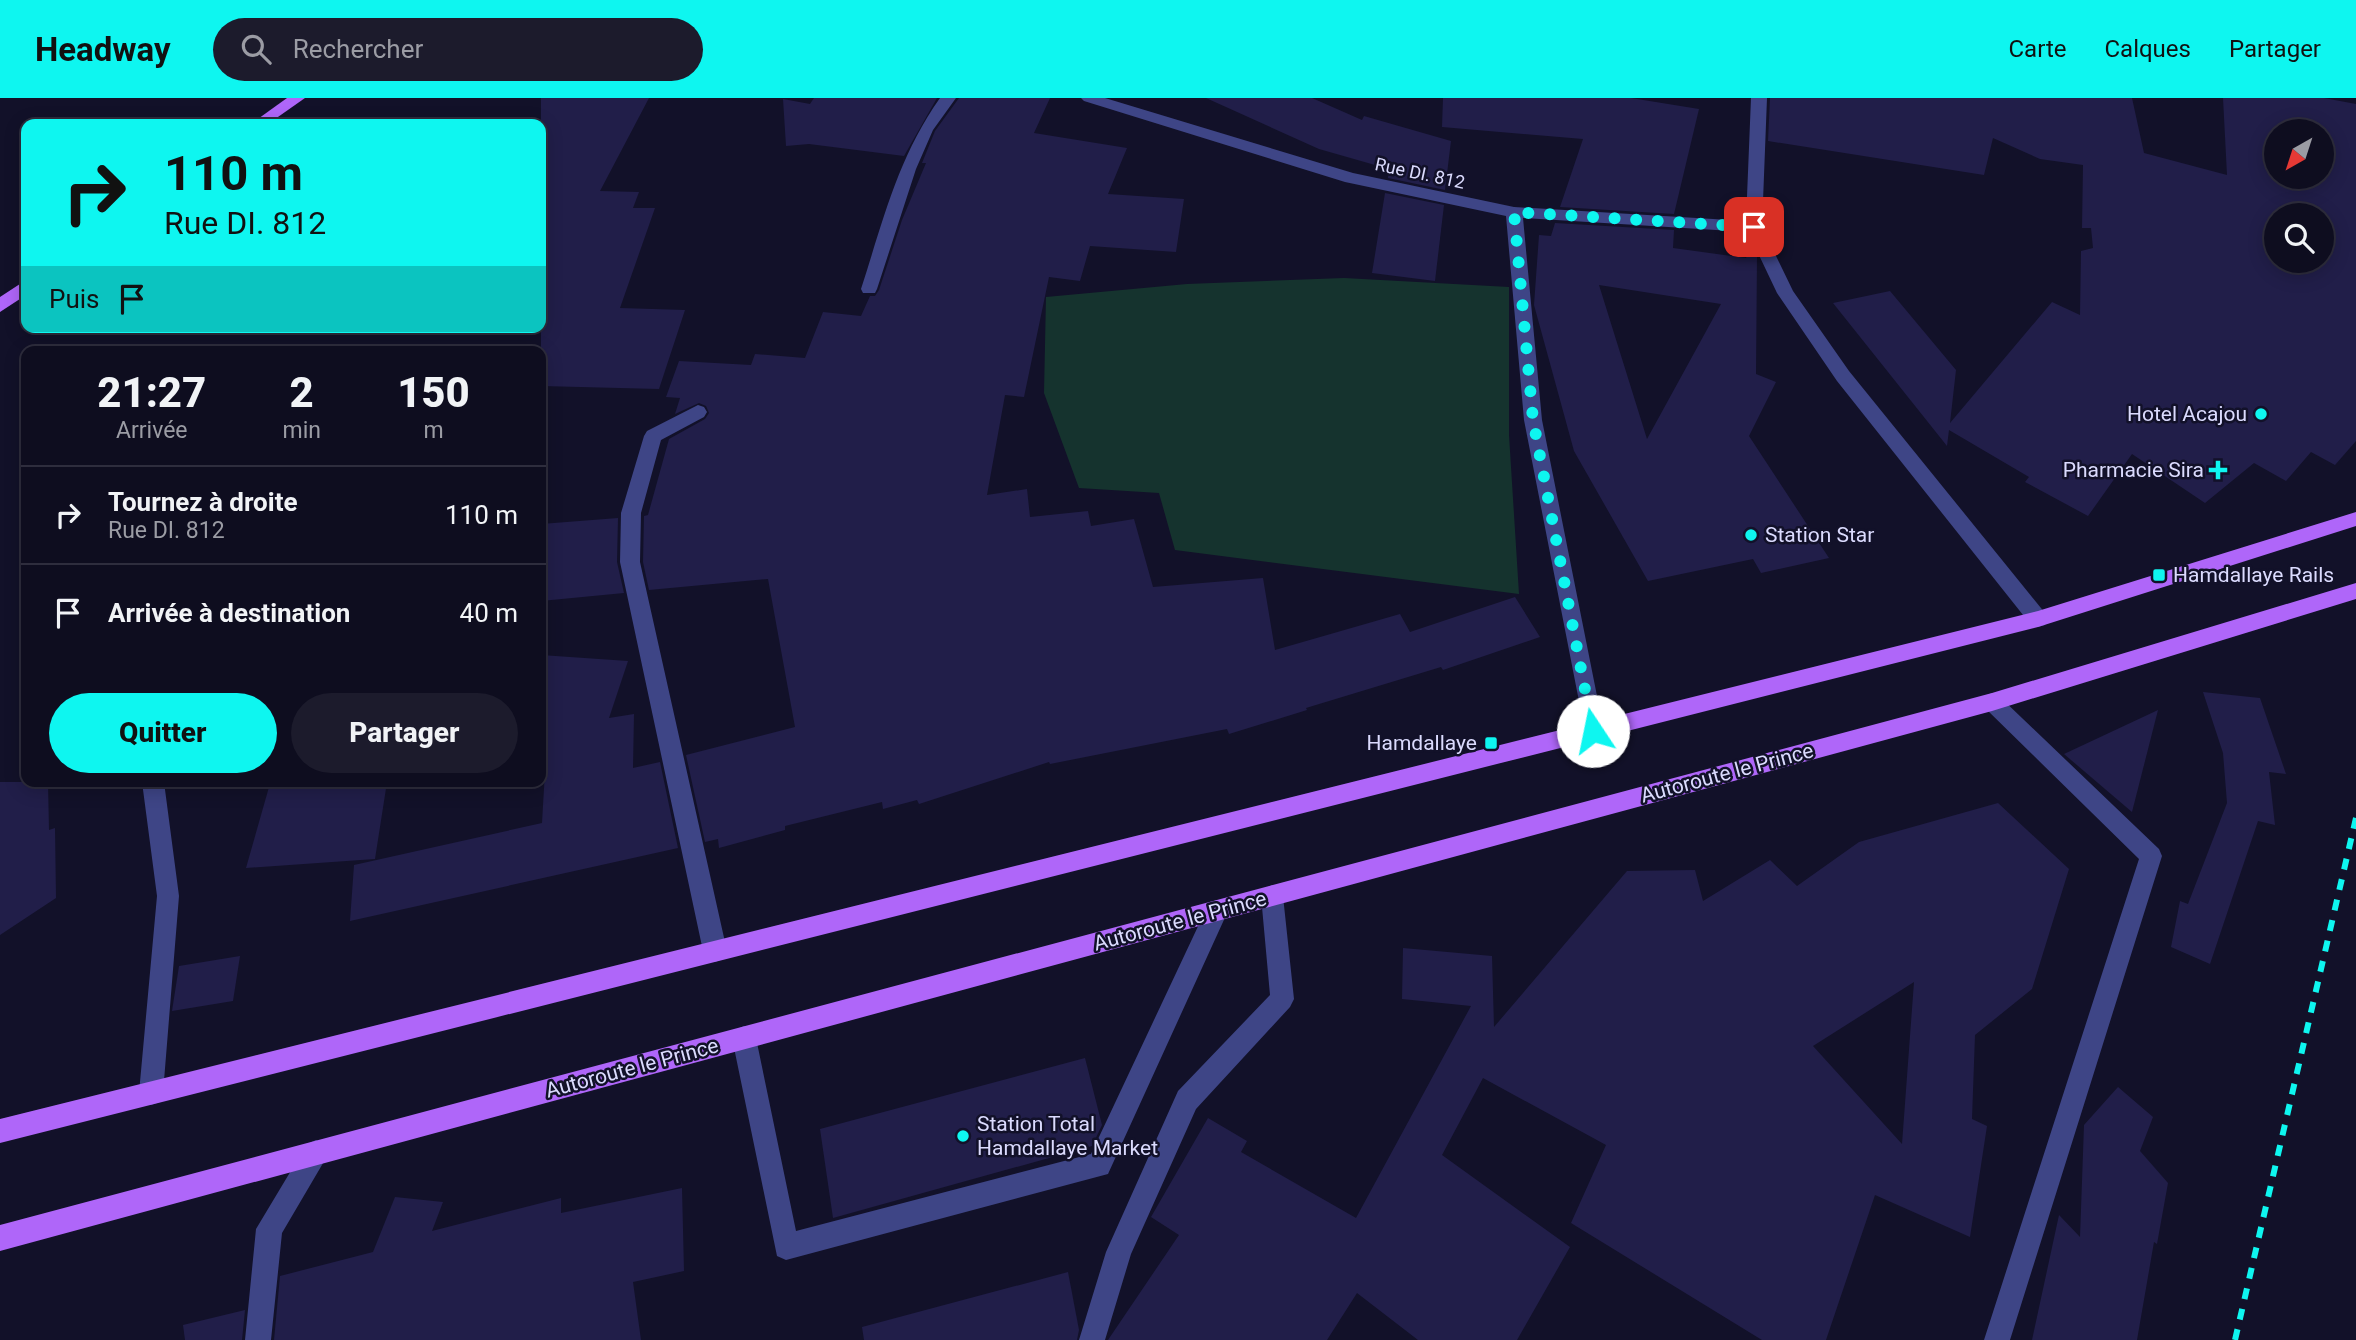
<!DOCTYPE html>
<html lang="fr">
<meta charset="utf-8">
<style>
body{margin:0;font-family:Roboto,sans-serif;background:#1c1b2c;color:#f1f3f6;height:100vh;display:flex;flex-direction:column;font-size:26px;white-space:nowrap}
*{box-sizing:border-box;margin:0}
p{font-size:23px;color:#9b9ca4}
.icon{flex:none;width:38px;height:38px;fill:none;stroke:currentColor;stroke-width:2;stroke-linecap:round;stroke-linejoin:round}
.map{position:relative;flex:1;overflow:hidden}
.sheet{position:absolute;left:21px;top:248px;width:525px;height:441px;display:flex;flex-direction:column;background:#0e0d1f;border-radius:14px;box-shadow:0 4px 18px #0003,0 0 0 2px #2e2d3d}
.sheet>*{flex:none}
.banner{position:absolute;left:21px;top:21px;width:525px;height:214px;border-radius:14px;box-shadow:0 4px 18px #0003,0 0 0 2px #2e2d3d;background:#0ef6f0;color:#111;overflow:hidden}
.needle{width:46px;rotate:219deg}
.controls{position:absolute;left:2264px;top:21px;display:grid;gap:14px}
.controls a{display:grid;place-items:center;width:70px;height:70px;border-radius:50%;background:#0e0d1f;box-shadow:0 4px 18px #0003,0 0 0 2px #2e2d3d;font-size:35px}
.pin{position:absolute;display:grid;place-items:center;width:60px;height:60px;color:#fff;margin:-30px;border-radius:14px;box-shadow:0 4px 10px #0006}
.me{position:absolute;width:77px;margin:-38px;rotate:349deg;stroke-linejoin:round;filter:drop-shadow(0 0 5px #0008)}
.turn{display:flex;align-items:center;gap:24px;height:147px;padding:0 28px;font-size:32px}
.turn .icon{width:91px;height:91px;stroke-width:2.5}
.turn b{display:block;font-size:49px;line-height:60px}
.then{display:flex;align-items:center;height:66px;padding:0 28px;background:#0003;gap:14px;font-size:26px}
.eta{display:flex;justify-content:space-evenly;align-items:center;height:119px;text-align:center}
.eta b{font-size:42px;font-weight:800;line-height:49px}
.cta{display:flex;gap:14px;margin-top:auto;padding:14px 28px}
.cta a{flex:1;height:80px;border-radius:42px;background:#0ef6f0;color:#111;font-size:28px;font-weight:800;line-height:80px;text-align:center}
.cta a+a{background:#1c1b2c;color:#f1f3f6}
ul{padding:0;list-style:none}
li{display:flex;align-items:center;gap:21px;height:98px;padding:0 28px;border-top:2px solid #2e2d3d}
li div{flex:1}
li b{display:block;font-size:26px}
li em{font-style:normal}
header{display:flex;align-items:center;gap:42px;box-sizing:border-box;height:98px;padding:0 35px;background:#0ef6f0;color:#111}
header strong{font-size:33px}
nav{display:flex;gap:38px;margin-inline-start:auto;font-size:24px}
.search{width:490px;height:63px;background:#1c1b2c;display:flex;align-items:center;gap:18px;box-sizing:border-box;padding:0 24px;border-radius:38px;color:#9b9ca4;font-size:26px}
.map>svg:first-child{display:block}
.green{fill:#15332e}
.building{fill:#211e49;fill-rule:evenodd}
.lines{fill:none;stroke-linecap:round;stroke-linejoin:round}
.minor{fill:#3e4586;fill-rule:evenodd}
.major{fill:#af66f9;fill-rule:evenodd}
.rail{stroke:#0ef6f0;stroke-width:6;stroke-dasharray:11 10;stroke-linecap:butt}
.route{stroke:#0ef6f0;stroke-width:12;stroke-dasharray:0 21.6}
.poi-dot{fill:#0ef6f0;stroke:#121129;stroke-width:2.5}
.labels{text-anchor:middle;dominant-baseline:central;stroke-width:5;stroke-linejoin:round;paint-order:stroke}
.far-street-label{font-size:18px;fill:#dbdbfe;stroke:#121129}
.poi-label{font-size:21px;fill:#dbdbfe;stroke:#121129;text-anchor:end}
.street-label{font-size:21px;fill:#dbdbfe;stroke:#121129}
</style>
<header>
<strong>Headway</strong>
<div class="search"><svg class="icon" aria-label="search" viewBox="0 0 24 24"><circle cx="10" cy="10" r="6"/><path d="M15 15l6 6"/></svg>Rechercher</div>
<nav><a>Carte</a><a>Calques</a><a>Partager</a></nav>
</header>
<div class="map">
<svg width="2356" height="1242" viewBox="0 0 2356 1242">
<rect width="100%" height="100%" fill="#121129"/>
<path class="green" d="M 1344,180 L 1509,189 L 1509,337 L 1519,496 L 1175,452 L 1159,395 L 1079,390 L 1044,295 L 1046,199 L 1187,186 Z"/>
<g class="building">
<path d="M 541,0 L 649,0 L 600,93 L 639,94 L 633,110 L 655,110 L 620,210 L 685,212 L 659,291 L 541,288 Z"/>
<path d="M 814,0 L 937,0 L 904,58 L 809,46 L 786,48 L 783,1 L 810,6 Z"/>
<path d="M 959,0 L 1050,0 L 1034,35 L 1127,50 L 1108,96 L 1184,101 L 1176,154 L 1090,148 L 1080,183 L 1049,179 L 1024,299 L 1005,297 L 987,397 L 1027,391 L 1030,419 L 1088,413 L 1091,428 L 1134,421 L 1153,489 L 1263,480 L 1275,552 L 1400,516 L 1410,534 L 1515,499 L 1540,539 L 1443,572 L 1441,569 L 1306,610 L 1307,612 L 1229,636 L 1227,631 L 1050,666 L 1049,664 L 919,706 L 917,702 L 883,711 L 882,704 L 785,728 L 785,732 L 719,750 L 718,741 L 705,744 L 686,657 L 795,629 L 768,481 L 649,492 L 643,464 L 644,418 L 648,417 L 669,341 L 705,321 L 709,315 L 706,308 L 699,305 L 675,316 L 680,300 L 666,299 L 679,263 L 751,267 L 755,256 L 805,260 L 823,214 L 861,218 L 870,198 L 875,198 L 879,192 L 902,122 L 926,65 L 922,65 L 935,33 Z"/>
<path d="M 1206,0 L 1312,0 L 1362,22 L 1364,18 L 1451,43 L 1445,92 L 1388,80 L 1389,71 L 1319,51 Z"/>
<path d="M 1443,0 L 1631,0 L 1699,11 L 1674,116 L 1560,109 L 1583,41 L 1442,29 Z"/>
<path d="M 1770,0 L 2132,0 L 2144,55 L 2227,77 L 2223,0 L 2324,0 L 2356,6 L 2356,343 L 2335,367 L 2311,354 L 2286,383 L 2254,365 L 2205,405 L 2132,356 L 2088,418 L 2025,384 L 2029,379 L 1949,332 L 1947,348 L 1833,205 L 1890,193 L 1956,272 L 1950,325 L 2052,204 L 2080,217 L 2081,153 L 2093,150 L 2091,130 L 2082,130 L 2083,67 L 2040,61 L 1993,40 L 1984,77 L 1768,43 ZM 2277,33 L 2322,33 L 2322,79 L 2277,79 ZM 2277,117 L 2322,117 L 2322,163 L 2277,163 Z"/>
<path d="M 1385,95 L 1444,107 L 1435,183 L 1372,175 Z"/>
<path d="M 1555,125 L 1674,132 L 1673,150 L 1746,160 L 1752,149 L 1757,159 L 1756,276 L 1776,284 L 1749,338 L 1829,460 L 1761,475 L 1753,461 L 1648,483 L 1574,353 L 1534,207 L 1539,137 L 1551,138 ZM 1599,187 L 1721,206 L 1647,341 Z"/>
<path d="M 618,420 L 617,464 L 624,495 L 541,503 L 541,426 Z"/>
<path d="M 541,557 L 628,563 L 609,620 L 634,616 L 633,670 L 660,664 L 678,750 L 350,823 L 354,767 L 542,725 L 548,621 L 541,620 Z"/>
<path d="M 2203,594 L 2260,600 L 2286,676 L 2269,674 L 2275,727 L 2258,723 L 2210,866 L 2171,849 L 2180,803 L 2188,806 L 2227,705 L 2223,655 Z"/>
<path d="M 2158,612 L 2132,714 L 2064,656 Z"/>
<path d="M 0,684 L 48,684 L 49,732 L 55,730 L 56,800 L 0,837 Z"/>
<path d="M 327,684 L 387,684 L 375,761 L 246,770 L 269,689 Z"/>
<path d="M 1998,705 L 2069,771 L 2032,891 L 1975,937 L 1972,1021 L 1987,1028 L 1970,1139 L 1875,1097 L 1826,1242 L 1762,1242 L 1571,1125 L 1606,1047 L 1483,980 L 1442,1057 L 1570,1149 L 1517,1242 L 1418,1242 L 1357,1195 L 1327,1242 L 1108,1242 L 1179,1137 L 1151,1119 L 1208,1020 L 1247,1043 L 1241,1054 L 1356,1120 L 1471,908 L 1402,901 L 1403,850 L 1492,858 L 1494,929 L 1627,773 L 1695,772 L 1703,803 L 1770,762 L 1797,788 L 1859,744 ZM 1914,884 L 1902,1046 L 1813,948 Z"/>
<path d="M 240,858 L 233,903 L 172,913 L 179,868 Z"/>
<path d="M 1085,960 L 1102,1027 L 1092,1048 L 833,1120 L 820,1031 Z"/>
<path d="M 2118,989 L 2153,1019 L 2140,1053 L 2168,1085 L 2157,1146 L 2154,1144 L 2137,1242 L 2032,1242 L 2059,1117 L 2080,1139 L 2084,1027 Z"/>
<path d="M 682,1090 L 684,1173 L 633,1184 L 641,1242 L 274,1242 L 280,1178 L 373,1154 L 395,1099 L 443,1104 L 432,1133 L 561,1100 L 561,1115 Z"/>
<path d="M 1068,1174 L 1079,1232 L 1077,1242 L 864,1242 L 862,1229 Z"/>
<path d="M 245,1212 L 242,1242 L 185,1242 L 183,1227 Z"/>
</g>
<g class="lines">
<g class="minor">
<path d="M 940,0 L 956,0 L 933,32 L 916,71 L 877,191 L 875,195 L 863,195 L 861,191 C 883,123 898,59 940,0 Z"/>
<path d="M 1081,0 L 1105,0 L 1353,75 L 1514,109 L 1746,123 L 1751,0 L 1767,0 L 1762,129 L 1793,193 L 1849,273 L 2045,515 L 2048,521 L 2045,527 L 2038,529 L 2031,527 L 1837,283 L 1777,195 L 1748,134 L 1523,120 L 1542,322 L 1604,633 L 1600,639 L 1593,642 L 1586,639 L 1524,322 L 1506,118 L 1345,84 L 1084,3 Z"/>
<path d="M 698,307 L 704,309 L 707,314 L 704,319 L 661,342 L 641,415 L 640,464 L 727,853 L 723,861 L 715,864 L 707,861 L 703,853 L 620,464 L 621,415 L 644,338 L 647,333 Z"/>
<path d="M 1992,595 L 1999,598 L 2159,751 L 2162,758 L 2010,1242 L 1984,1242 L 2139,761 L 1985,610 L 1982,604 L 1985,598 Z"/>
<path d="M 142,684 L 164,684 L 179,798 L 163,995 L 160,1004 L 151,1007 L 142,1004 L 139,995 L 157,798 Z"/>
<path d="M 1272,787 L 1280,791 L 1283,798 L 1294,901 L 1290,909 L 1196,1011 L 1131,1156 L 1105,1242 L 1079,1242 L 1106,1154 L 1178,993 L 1270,897 L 1261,798 L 1264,791 Z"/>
<path d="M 1217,802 L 1225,805 L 1228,813 L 1108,1076 L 786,1162 L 777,1158 L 732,940 L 735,932 L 744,928 L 753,932 L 756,940 L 796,1133 L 1091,1056 L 1209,805 Z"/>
<path d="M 316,1042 L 325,1046 L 329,1055 L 282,1135 L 271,1242 L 245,1242 L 256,1131 L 307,1046 Z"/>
</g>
<g class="major">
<path d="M 287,0 L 305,0 L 268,26 L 251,26 Z"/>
<path d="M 26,182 L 26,197 L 0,214 L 0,199 Z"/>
<path d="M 2356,414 L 2356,428 L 2038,529 L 0,1045 L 0,1021 L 2038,513 Z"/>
<path d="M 2356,485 L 2356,501 L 1992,613 L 0,1153 L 0,1127 L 1992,595 Z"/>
</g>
<path class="rail" d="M 2235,1242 L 2356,720"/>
</g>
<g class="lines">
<path class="route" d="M 1593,633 L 1533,322 L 1514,114 L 1754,129"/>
</g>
<g class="poi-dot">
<circle cx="2261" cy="316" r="7"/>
<path d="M2214.5 361.5h7v7h7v7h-7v7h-7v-7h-7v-7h7z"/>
<circle cx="1751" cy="437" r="7"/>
<rect x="2152" y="470" width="14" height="14" rx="3.5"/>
<rect x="1484" y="638" width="14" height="14" rx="3.5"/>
<circle cx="963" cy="1038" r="7"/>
</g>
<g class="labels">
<g class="far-street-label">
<text transform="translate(1420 75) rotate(12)">Rue DI. 812</text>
</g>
<g class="poi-label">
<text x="2247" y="316">Hotel Acajou</text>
<text x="2204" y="372">Pharmacie Sira</text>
<text x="1765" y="437" text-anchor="start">Station Star</text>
<text x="2173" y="477" text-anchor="start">Hamdallaye Rails</text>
<text x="1477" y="645">Hamdallaye</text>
<text x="977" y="1026" text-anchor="start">Station Total<tspan x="977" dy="24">Hamdallaye Market</tspan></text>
</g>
<g class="street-label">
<text transform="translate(1727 675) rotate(-15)">Autoroute le Prince</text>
<text transform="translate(1180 823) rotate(-15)">Autoroute le Prince</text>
<text transform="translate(632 970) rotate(-15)">Autoroute le Prince</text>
</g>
</g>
</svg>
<div class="controls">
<a><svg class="needle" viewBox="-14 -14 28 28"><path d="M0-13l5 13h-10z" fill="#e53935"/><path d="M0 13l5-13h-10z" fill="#9b9ca4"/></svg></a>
<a><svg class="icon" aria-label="search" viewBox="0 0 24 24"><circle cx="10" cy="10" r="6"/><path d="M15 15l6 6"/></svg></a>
</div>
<div class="pin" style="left:1754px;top:129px;background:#d93025"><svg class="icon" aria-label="arrive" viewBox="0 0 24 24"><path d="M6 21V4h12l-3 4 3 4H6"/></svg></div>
<svg class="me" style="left:1593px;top:633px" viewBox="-20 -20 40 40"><circle r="19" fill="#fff"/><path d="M0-13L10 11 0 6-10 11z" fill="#0ef6f0"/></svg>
<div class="banner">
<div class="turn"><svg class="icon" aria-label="right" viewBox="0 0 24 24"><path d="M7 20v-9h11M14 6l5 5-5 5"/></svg><div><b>110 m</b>Rue DI. 812</div></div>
<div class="then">Puis<svg class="icon" aria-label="arrive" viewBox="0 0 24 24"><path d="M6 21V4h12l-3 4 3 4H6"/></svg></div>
</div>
<section class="sheet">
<div class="eta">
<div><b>21:27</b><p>Arrivée</p></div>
<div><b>2</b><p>min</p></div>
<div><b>150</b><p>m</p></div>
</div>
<ul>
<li><svg class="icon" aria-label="right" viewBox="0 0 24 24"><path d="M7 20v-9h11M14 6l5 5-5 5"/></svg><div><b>Tournez à droite</b><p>Rue DI. 812</p></div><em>110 m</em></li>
<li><svg class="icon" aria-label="arrive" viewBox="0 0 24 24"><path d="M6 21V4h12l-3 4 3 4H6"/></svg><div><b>Arrivée à destination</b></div><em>40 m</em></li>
</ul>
<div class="cta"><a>Quitter</a><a>Partager</a></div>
</section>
</div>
